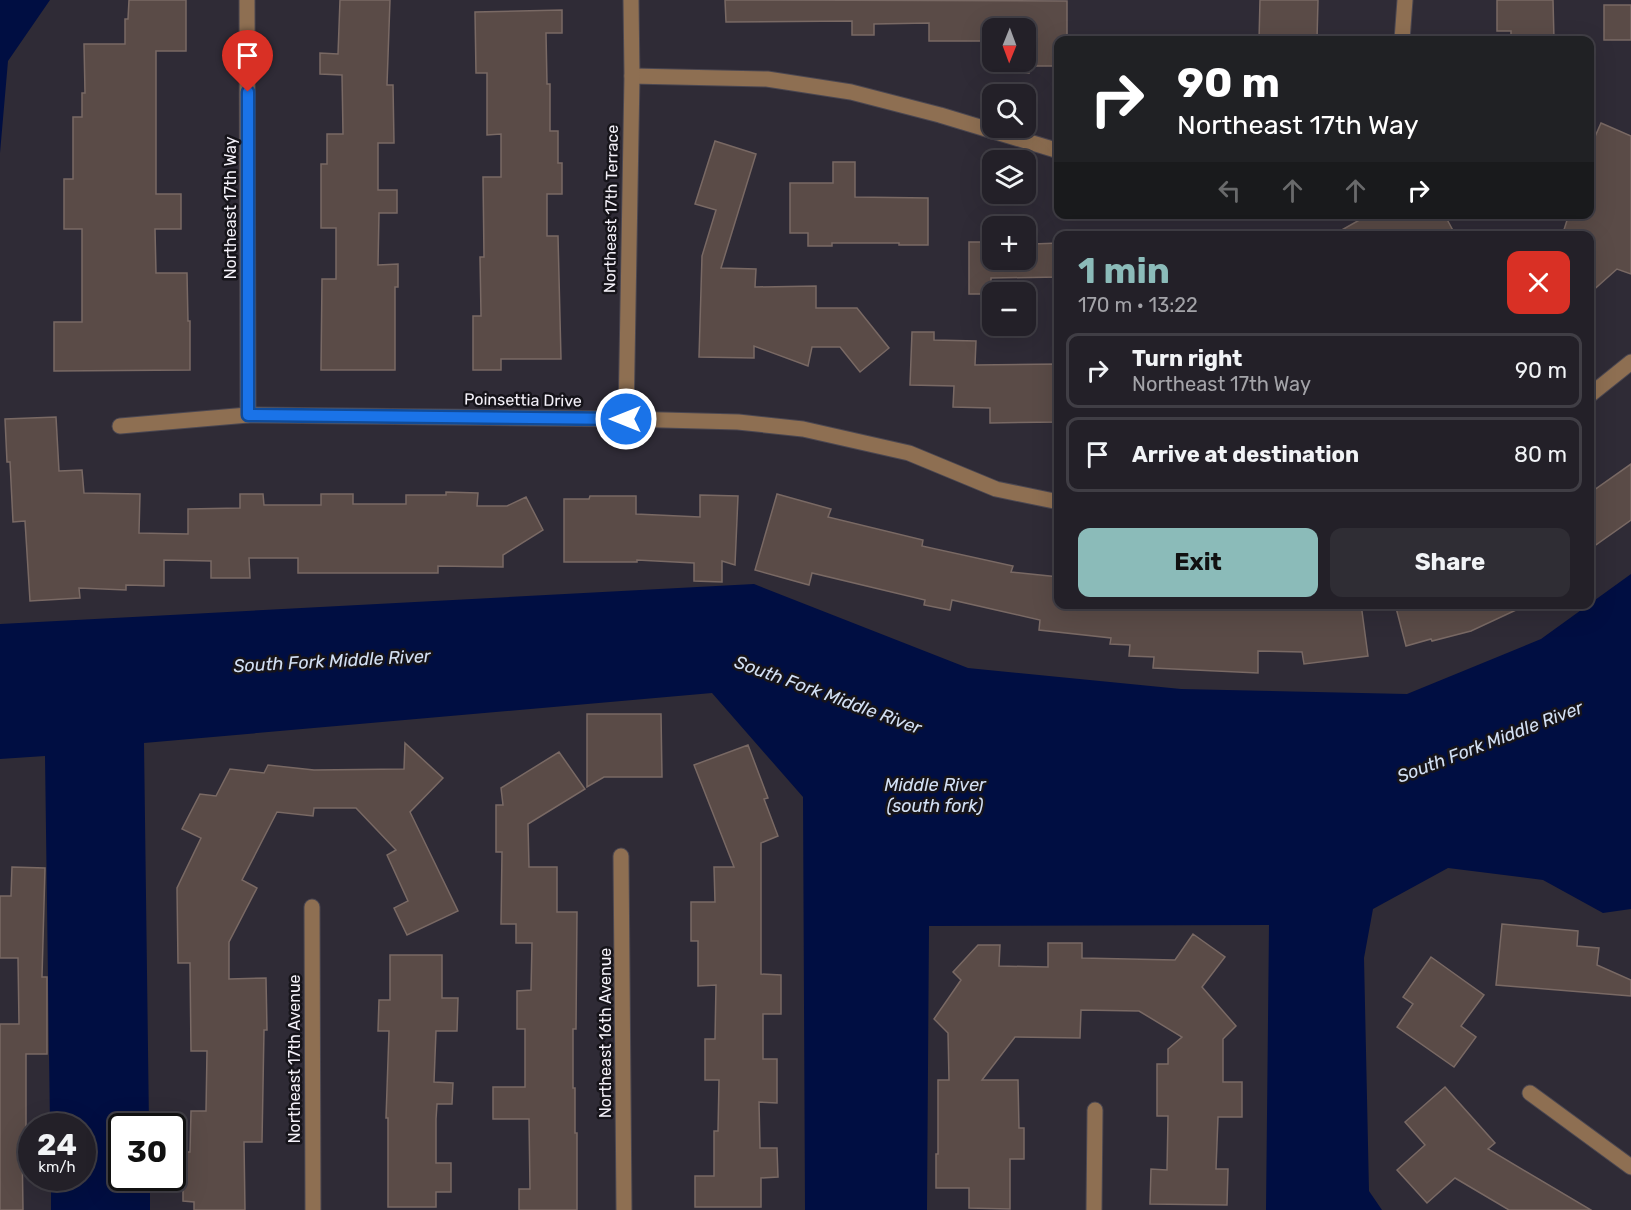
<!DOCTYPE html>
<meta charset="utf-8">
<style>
body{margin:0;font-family:Rubik,sans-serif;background:#2f2d34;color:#f1f3f6;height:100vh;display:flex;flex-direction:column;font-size:22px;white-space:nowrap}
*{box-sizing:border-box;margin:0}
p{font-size:20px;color:#a3a3a8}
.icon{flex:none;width:33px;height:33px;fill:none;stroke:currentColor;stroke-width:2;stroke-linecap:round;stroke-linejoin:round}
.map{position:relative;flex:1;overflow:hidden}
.drawer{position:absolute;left:1054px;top:231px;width:540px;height:378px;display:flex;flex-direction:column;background:#232028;border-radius:12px;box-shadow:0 6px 24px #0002,0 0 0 2px #403e45}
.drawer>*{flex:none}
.top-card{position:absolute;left:1054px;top:36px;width:540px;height:183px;border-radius:12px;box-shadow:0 6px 24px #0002,0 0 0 2px #403e45;background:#202124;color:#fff;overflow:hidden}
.needle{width:39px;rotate:181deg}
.tools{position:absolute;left:982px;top:18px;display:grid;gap:12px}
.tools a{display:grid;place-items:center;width:54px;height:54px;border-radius:12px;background:#232028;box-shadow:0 6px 24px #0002,0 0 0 2px #403e45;font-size:30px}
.speed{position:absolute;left:18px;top:1113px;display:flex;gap:12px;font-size:30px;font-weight:700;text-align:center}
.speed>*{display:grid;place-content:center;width:78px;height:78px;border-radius:50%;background:#232028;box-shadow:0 6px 24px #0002,0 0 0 2px #403e45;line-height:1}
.speed small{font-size:15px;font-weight:400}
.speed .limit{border:3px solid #111;border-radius:9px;background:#fff;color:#111}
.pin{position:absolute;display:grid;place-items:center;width:51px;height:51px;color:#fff;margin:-62px -26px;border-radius:50% 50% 50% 0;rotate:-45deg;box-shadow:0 0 6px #0007}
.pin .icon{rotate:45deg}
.me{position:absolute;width:66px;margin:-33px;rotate:270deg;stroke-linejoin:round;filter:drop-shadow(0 0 4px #0008)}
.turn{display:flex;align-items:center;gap:21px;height:126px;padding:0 24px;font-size:27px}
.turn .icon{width:78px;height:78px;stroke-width:2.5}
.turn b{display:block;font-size:42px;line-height:51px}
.lanes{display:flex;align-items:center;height:57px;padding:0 24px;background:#0003;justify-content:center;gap:30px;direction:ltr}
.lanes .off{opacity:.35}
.round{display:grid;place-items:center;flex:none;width:63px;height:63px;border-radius:12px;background:#2f2d34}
.head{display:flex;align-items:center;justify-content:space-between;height:102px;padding:0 24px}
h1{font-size:36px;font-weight:700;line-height:45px;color:#8bbbb9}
.primary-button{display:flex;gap:12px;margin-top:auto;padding:12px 24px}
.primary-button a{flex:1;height:69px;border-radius:12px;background:#8bbbb9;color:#111;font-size:24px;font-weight:700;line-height:69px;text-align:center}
.primary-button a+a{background:#2f2d34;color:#f1f3f6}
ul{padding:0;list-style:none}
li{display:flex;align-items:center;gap:18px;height:75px;margin:0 12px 9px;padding:0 12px;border:3px solid #403e45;border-radius:12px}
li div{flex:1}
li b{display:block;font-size:22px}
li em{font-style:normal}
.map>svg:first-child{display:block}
.water{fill:#000e42}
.building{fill:#5a4b47;stroke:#796964;stroke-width:1.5}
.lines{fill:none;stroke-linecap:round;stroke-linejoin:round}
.minor-casing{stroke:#4b4751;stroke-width:17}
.minor{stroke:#8e6f52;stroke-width:15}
.route-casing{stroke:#114b97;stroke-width:15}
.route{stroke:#1a73e8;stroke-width:10}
.labels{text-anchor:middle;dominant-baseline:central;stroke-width:5;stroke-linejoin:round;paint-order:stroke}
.street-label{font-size:16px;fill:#f4f1f9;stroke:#16141a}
.water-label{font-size:18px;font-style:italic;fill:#d3e0f4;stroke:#16141a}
</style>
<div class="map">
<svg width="1631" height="1210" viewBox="0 0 1631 1210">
<rect width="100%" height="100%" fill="#2f2b36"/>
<g class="water">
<path d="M 0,0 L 50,0 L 8,61 L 0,153 Z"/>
<path d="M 1631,574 L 1631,909 L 1603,913 L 1543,880 L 1448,868 L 1373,909 L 1364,958 L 1369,1191 L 1382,1210 L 1266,1210 L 1269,925 L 929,926 L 927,1210 L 805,1210 L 803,797 L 712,693 L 144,743 L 149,1126 L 122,1126 L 122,1178 L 150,1178 L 150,1210 L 51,1210 L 51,1178 L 82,1178 L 82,1126 L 50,1126 L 45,756 L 0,759 L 0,624 L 754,584 L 968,668 L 1181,689 L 1407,694 L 1541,639 Z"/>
</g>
<g class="building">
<path d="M 129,0 L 186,0 L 186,51 L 156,51 L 156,194 L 181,194 L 181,229 L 155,229 L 156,273 L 187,273 L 188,321 L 190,321 L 190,370 L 54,371 L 54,322 L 82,322 L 82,229 L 64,229 L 64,179 L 73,179 L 73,117 L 82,117 L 82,93 L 85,93 L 84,44 L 125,44 L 125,19 L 128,19 Z"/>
<path d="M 340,0 L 390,0 L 387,85 L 393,85 L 394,143 L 378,143 L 378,190 L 397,190 L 397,213 L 379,213 L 378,265 L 398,264 L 398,287 L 395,287 L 395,370 L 321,370 L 322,279 L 336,279 L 336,228 L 321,228 L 321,164 L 327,164 L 327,134 L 343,134 L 342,75 L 320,74 L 320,53 L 338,54 Z"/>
<path d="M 725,0 L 1067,1 L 1067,40 L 1059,40 L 1059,66 L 1029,66 L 1029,73 L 1004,73 L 1004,62 L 1026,62 L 1026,28 L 993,28 L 993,41 L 929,41 L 929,23 L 874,24 L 874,35 L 852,35 L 852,21 L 726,22 Z"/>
<path d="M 1260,0 L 1318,0 L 1317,40 L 1259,40 Z"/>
<path d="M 1497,0 L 1553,0 L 1554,40 L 1511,40 L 1511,31 L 1497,31 Z"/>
<rect x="1604" y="5" width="27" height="35"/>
<path d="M 562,10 L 562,33 L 546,33 L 547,84 L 550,84 L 550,131 L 558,131 L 558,163 L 562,163 L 562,194 L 547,194 L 547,236 L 558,236 L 561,359 L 501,359 L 501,370 L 473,370 L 473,316 L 481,316 L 480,257 L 484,257 L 483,177 L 501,177 L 501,134 L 487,135 L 487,73 L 476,73 L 475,12 Z"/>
<path d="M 1601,123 L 1631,136 L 1631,274 L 1617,269 L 1590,293 L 1590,236 L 1562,236 L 1569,214 L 1590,214 L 1590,148 Z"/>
<path d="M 715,141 L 756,154 L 721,268 L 756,269 L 755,287 L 816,286 L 816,308 L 857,308 L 889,348 L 860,372 L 840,347 L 812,347 L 808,366 L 754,346 L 754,358 L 699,357 L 702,256 L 716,210 L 695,204 Z"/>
<path d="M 833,162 L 855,162 L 855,197 L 928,198 L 928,245 L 899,245 L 899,243 L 832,243 L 832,246 L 808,246 L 808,233 L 790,233 L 790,183 L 833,183 Z"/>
<path d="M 1370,214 L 1444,214 L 1456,236 L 1331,236 Z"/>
<path d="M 969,242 L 993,242 L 993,260 L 1026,260 L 1026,242 L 1032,242 L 1032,244 L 1059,243 L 1059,277 L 991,278 L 991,294 L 969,294 Z"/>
<path d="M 912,332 L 934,332 L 934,340 L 976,341 L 975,365 L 1058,364 L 1059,422 L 990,423 L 990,408 L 953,407 L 954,386 L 910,385 Z"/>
<path d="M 56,417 L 59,471 L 82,470 L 84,493 L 140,494 L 139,533 L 188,534 L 188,509 L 240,508 L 240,494 L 263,494 L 264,505 L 321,505 L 321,494 L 353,494 L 353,504 L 406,504 L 406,495 L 446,495 L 446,492 L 478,493 L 477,506 L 507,506 L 526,497 L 543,530 L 503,555 L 503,567 L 438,566 L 438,573 L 298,573 L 298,558 L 249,558 L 250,578 L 211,578 L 211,561 L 164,560 L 164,586 L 126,585 L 126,590 L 79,588 L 80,598 L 30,601 L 25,521 L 13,522 L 10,462 L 7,462 L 5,419 Z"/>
<path d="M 1631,464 L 1631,520 L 1590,549 L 1590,493 Z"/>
<path d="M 777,494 L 831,509 L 828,517 L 923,540 L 922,546 L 1013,566 L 1011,572 L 1059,577 L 1059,604 L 1189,604 L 1189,606 L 1248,608 L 1248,604 L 1361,604 L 1368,656 L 1304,664 L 1302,652 L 1258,651 L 1258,673 L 1153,668 L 1154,657 L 1129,656 L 1130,645 L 1110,644 L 1111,638 L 1039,630 L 1040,620 L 952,600 L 950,610 L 924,605 L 925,600 L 812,573 L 809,585 L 755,570 Z"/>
<path d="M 700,495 L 738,496 L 735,565 L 722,561 L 722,582 L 694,581 L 694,563 L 637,560 L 637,562 L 564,562 L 564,499 L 589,499 L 590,496 L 636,496 L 636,514 L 700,517 Z"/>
<path d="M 1395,604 L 1529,604 L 1471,631 L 1432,641 L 1431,639 L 1406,646 Z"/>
<path d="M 587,714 L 661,714 L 662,777 L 604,777 L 587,787 Z"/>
<path d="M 405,743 L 443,778 L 410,812 L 458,911 L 407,935 L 394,908 L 408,901 L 387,855 L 396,850 L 356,808 L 314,808 L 313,816 L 277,812 L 242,880 L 257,888 L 229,942 L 229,979 L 266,978 L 267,1030 L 264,1030 L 262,1142 L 244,1142 L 245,1210 L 194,1210 L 194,1202 L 183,1201 L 183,1152 L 190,1152 L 191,1111 L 206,1111 L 207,1051 L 191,1051 L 190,963 L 178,963 L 177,888 L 201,838 L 182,829 L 200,794 L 216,796 L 230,769 L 264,773 L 268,765 L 314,770 L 404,769 Z"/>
<path d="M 748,745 L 768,798 L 764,799 L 778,836 L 761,843 L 761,974 L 781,975 L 781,1014 L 763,1014 L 763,1059 L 777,1059 L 777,1103 L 759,1102 L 760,1148 L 777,1148 L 778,1177 L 761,1178 L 761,1207 L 695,1207 L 695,1176 L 714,1176 L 714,1131 L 718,1131 L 719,1080 L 705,1080 L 705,1039 L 715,1039 L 716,985 L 698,986 L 698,941 L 691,941 L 691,902 L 715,902 L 714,867 L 734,867 L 694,765 Z"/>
<path d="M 559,752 L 585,789 L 528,824 L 529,867 L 557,867 L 557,912 L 577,912 L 576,1029 L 573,1029 L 573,1088 L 575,1088 L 575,1133 L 577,1133 L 577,1210 L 519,1210 L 519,1189 L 530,1189 L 529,1119 L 493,1119 L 493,1087 L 525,1087 L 525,1029 L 517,1029 L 517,991 L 531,990 L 532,943 L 516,943 L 516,924 L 501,924 L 502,852 L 496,852 L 496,805 L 503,805 L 501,788 Z"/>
<path d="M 12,867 L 45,868 L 42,977 L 47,977 L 47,1054 L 26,1054 L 26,1141 L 22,1141 L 23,1210 L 0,1210 L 0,1024 L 19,1024 L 18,958 L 0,958 L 0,896 L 11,896 Z"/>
<path d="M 1502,924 L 1578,931 L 1577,946 L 1599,948 L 1597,965 L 1631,980 L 1631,996 L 1496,985 Z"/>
<path d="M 1193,934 L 1225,957 L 1202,987 L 1236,1026 L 1223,1039 L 1223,1082 L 1242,1082 L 1242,1117 L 1218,1117 L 1216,1169 L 1228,1169 L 1227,1205 L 1150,1204 L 1151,1169 L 1167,1170 L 1168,1116 L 1157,1116 L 1157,1064 L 1168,1064 L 1168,1049 L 1182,1037 L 1139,1011 L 1081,1010 L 1080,1038 L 1015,1037 L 982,1080 L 1018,1080 L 1019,1128 L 1024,1128 L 1024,1159 L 1010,1159 L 1010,1209 L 969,1208 L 969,1188 L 936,1188 L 936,1154 L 938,1154 L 938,1080 L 949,1080 L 948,1033 L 934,1019 L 961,980 L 953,972 L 978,945 L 1000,945 L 999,966 L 1048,967 L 1048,943 L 1082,943 L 1082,958 L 1175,960 Z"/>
<path d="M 390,955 L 442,955 L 442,998 L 458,998 L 457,1031 L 436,1031 L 434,1082 L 453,1083 L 452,1104 L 437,1104 L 436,1119 L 436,1163 L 451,1163 L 451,1192 L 436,1192 L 436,1207 L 388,1207 L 388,1118 L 386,1118 L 389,1031 L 378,1031 L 379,1000 L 390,1000 Z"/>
<path d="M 1431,957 L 1484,995 L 1461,1026 L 1476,1037 L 1454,1067 L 1397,1027 L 1413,1004 L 1403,997 Z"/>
<path d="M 1445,1087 L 1495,1143 L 1488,1149 L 1591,1210 L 1509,1210 L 1455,1178 L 1427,1203 L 1397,1170 L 1425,1145 L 1405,1122 Z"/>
</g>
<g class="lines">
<defs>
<g id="minor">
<path d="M 247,0 L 248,415"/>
<path d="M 1402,40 L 1405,0"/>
<path d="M 632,76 L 767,79 L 851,92 L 940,115 L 1059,151"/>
<path d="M 1590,395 L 1631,362"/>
<path d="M 626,419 L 632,76 L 631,0"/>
<path d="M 120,426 L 248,415 L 626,419 L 738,422 L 803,429 L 909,453 L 996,489 L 1059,502"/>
<path d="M 621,856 L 624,1210"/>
<path d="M 312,907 L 313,1210"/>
<path d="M 1530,1093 L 1631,1167"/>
<path d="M 1094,1210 L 1095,1110"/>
</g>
</defs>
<use href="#minor" class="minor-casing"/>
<use href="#minor" class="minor"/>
</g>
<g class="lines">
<defs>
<path id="route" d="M 248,92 L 248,415 L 626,419"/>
</defs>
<use href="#route" class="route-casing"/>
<use href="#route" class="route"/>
</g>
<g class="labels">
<g class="street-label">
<text transform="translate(230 208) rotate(-90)">Northeast 17th Way</text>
<text transform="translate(611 209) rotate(-89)">Northeast 17th Terrace</text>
<text transform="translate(523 400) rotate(1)">Poinsettia Drive</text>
<text transform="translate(605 1033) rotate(-90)">Northeast 16th Avenue</text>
<text transform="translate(294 1059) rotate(-90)">Northeast 17th Avenue</text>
</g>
<g class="water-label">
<text transform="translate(332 661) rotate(-3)">South Fork Middle River</text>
<text transform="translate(828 695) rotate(20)">South Fork Middle River</text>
<text transform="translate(1490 742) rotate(-21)">South Fork Middle River</text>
<text x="935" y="785">Middle River<tspan x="935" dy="21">(south fork)</tspan></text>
</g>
</g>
</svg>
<div class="tools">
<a><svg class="needle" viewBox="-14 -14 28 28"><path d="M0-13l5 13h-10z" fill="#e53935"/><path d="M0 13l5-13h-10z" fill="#a3a3a8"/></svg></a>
<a><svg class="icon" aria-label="search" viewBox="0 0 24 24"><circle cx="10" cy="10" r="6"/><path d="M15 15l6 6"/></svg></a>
<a><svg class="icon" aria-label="layers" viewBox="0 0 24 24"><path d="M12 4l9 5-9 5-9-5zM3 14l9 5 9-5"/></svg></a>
<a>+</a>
<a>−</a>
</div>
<div class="speed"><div>24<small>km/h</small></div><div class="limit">30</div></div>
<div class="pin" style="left:248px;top:92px;background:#d93025"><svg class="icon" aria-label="arrive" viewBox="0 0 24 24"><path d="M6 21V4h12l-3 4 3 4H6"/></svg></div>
<svg class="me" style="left:626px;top:419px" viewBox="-20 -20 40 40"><circle r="17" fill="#1a73e8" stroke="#fff" stroke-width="3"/><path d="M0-11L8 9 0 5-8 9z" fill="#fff"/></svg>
<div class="top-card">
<div class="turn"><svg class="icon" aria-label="right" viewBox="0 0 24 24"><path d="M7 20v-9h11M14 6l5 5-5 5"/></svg><div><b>90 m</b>Northeast 17th Way</div></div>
<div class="lanes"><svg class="icon off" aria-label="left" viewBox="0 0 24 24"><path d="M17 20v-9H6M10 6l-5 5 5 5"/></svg><svg class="icon off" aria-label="ahead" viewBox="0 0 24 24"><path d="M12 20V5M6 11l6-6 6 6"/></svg><svg class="icon off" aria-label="ahead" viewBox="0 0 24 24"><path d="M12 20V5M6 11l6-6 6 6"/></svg><svg class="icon" aria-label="right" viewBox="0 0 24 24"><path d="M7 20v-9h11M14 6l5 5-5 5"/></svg></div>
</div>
<section class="drawer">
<div class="head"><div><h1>1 min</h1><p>170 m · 13:22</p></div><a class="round" style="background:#d93025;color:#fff"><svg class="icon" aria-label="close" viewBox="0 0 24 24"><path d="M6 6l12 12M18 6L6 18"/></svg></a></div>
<ul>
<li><svg class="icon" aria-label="right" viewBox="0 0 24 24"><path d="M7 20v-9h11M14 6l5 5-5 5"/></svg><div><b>Turn right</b><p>Northeast 17th Way</p></div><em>90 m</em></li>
<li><svg class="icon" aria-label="arrive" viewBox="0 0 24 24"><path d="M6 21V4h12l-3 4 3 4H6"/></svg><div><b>Arrive at destination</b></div><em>80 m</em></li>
</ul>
<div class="primary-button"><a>Exit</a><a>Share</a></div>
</section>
</div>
